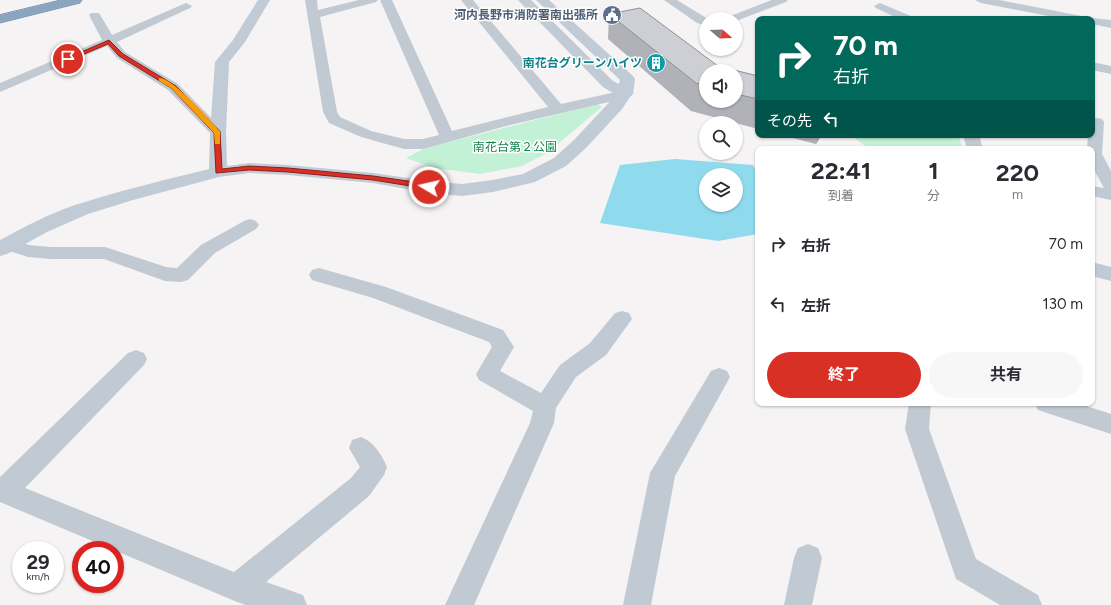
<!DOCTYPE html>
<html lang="ja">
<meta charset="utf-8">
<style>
body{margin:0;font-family:Figtree,"Noto Sans JP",sans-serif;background:#f7f7f7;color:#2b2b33;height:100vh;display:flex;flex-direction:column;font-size:15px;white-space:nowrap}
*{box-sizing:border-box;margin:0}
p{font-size:13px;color:#7c7c81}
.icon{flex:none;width:22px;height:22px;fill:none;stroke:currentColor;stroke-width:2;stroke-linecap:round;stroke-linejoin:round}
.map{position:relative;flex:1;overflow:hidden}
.panel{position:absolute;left:755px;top:146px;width:340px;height:260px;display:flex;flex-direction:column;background:#fff;border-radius:8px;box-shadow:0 1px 3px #0004}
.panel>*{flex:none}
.banner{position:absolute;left:755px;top:16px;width:340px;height:122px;border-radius:8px;box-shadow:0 1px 3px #0004;background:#00695c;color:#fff;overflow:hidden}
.needle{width:26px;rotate:109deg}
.controls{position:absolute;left:699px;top:12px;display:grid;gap:8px}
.controls a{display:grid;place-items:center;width:44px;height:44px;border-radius:50%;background:#fff;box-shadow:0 1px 3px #0004;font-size:20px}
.speed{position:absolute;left:12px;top:541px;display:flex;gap:8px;font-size:20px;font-weight:700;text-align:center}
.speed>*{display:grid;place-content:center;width:52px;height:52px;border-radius:50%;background:#fff;box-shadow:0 1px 3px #0004;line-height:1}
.speed small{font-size:10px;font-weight:400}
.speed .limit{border:6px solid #d22;background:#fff;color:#111}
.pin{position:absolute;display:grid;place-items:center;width:34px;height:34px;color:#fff;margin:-17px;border:2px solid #fff;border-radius:50%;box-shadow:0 1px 4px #0007}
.me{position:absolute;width:44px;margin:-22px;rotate:279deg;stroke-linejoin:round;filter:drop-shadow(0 0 3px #0008)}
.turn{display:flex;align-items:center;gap:14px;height:84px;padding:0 12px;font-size:18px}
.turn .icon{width:52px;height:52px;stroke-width:2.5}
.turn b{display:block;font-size:28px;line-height:34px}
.then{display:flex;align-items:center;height:38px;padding:0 12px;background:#0003;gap:8px;font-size:15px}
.eta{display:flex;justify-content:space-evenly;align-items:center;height:68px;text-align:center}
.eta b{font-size:24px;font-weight:700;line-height:28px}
.primary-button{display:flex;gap:8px;margin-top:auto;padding:8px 12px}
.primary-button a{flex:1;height:46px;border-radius:24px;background:#d93025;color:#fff;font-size:16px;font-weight:700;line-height:46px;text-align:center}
.primary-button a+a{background:#f7f7f7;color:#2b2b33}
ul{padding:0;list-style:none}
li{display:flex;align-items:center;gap:12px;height:60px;padding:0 12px}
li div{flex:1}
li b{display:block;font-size:15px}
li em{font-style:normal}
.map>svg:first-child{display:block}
.green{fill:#c3f1d5}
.water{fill:#90daee;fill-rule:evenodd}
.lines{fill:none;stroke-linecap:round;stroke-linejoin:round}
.highway-casing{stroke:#7690ad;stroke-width:1}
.street{fill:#c1cad2;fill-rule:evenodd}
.secondary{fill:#c1cbd6;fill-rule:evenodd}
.highway{fill:#8ba5c1;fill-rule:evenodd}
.wall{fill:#b0b2b7;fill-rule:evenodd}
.shaded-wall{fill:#909195}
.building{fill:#cdcfd5;stroke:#909195}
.route{fill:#d93025;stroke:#8d1f18}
.slow{fill:#f59e0b}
.labels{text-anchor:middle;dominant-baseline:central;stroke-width:3;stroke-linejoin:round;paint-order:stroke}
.far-service-label{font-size:12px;font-weight:bold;fill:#4e5e75;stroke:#fff;text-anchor:end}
.far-culture-label{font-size:12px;font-weight:bold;fill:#0d838f;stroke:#fff;text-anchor:end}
.far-park-label{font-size:12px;fill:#17864f;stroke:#fff}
</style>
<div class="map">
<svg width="1111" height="605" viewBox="0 0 1111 605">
<rect width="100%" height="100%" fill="#f5f3f3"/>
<g class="green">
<path d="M 598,104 L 602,107 L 547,153 L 522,166 L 480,174 L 435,168 L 406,158 L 425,148 Z"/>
<path d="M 856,135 L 958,135 L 963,149 L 869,149 L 856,139 Z"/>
</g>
<path class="water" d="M 675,159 L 753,165 L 758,175 L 758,234 L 718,241 L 600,223 L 620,165 ZM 706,175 L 736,175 L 736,205 L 706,205 Z"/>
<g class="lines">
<defs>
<path id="highway" d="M 61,0 L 82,0 L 80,3 L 0,23 L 0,15 Z"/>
</defs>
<use href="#highway" class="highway-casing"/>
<g class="street">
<path d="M 305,0 L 317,0 L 318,10 L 359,0 L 378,0 L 376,2 L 320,17 L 337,112 L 340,117 L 371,131 L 404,139 L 423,139 L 439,135 L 380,0 L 392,0 L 452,131 L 548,107 L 461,0 L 473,0 L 561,104 L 625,90 L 630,91 L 632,94 L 630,97 L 506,126 L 423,149 L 404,149 L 361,137 L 329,123 L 323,112 Z"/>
<path d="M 664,0 L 677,0 L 708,19 L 706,19 L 706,26 L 697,23 Z"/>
<path d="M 772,0 L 788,0 L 786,2 L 736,21 L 736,19 L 726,19 L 728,17 Z"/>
<path d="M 975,0 L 999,0 L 1082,16 L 1088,19 L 1092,18 L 1111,20 L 1111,28 L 1092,24 L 1092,19 L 1064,19 L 981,3 Z"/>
<path d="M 186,3 L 192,6 L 190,8 L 117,42 L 125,52 L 178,84 L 223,130 L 225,133 L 223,136 L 218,137 L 213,136 L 168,90 L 117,58 L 107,46 L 0,92 L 0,83 L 102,40 L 89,15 L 91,13 L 99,13 L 112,35 Z"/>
<path d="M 880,3 L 913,17 L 915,19 L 899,19 L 876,8 L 874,6 Z"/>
<path d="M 1092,62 L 1111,66 L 1111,74 L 1092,70 Z"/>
<path d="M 1097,118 L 1102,119 L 1104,122 L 1102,154 L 1111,171 L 1111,200 L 1092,196 L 1092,186 L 1104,188 L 1092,166 L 1092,149 L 1087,149 L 1088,135 L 1092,135 L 1092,119 Z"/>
<path d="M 963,135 L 979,135 L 983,149 L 967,149 Z"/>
<path d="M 250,219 L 256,221 L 259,225 L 256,229 L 215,253 L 188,280 L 181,282 L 165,281 L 104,259 L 51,259 L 28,257 L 3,249 L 0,245 L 3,241 L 9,239 L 29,245 L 51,247 L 105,247 L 166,267 L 177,268 L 201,245 L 244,221 Z"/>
<path d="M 1092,262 L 1111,267 L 1111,281 L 1092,276 Z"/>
<path d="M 319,268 L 386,287 L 503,330 L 514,347 L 500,371 L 541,393 L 560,365 L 590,343 L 615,313 L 622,311 L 629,313 L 632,319 L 606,355 L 576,377 L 556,408 L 554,423 L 474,605 L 445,605 L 530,423 L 533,411 L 479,380 L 476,374 L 492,347 L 489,342 L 373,298 L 312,280 L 309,275 L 312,270 Z"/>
<path d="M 136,350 L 144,353 L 147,359 L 144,365 L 25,488 L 234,572 L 351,478 L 360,467 L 349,448 L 352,440 L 361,437 C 374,442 382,455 387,467 L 384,475 L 369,496 L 266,582 L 303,595 L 307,605 L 246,605 L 237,602 L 0,502 L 0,477 L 128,353 Z"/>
<path d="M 719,368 L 727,371 L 730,377 L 675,476 L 651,605 L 623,605 L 650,473 L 711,371 Z"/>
<path d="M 909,403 L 931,403 L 929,429 L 976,559 L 1038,595 L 1042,605 L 1000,605 L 956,579 L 905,429 Z"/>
<path d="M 1035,403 L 1077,403 L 1111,414 L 1111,434 L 1038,410 Z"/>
<path d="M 808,544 L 818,548 L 822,558 L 812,605 L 784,605 L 794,558 L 798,548 Z"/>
</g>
<path class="secondary" d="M 258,0 L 270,0 L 245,42 L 229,62 L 226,133 L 227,166 L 249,163 L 288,165 L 373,173 L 429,181 L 462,184 L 493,180 L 523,174 L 554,158 L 574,140 L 616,95 L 603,87 L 518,0 L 531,0 L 613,81 L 619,84 L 620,80 L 536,0 L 549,0 L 633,76 L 635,79 L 633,94 L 630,97 L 622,109 L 586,148 L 566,166 L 535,182 L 493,192 L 462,196 L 429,193 L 373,183 L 288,175 L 249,173 L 219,177 L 133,200 L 88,214 L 47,232 L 7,254 L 0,256 L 0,240 C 24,227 49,214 75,205 C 119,191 164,180 209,169 L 210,133 L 215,62 L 233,40 Z"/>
<use href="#highway" class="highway"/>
</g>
<g class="wall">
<path d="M 609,14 L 718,66 L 758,76 L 758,129 L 691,111 L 608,39 ZM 706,71 L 736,71 L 736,101 L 706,101 Z"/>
<path d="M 781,135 L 821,135 L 816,144 Z"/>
</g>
<path class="shaded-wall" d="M 819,135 L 821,135 L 816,144 Z"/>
<path class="building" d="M 640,8 L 718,66 L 758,76 L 758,99 L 736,94 L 736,71 L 706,71 L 706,86 L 696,83 L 609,14 Z"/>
<path class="route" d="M 109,40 L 123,54 L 176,86 L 220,131 L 222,169 L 249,166 L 288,168 L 373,176 L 429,184 L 433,187 L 429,189 L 373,180 L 288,172 L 249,170 L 216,173 L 214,133 L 171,88 L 119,56 L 108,44 L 70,60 L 65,59 Z"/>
<path class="slow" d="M 159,78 C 172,77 210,120 220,131 L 220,144 L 215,144 L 214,133 L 171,88 L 159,81 Z"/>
<defs>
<symbol id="civic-disc" viewBox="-11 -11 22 22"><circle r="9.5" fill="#5c6f8a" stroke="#fff"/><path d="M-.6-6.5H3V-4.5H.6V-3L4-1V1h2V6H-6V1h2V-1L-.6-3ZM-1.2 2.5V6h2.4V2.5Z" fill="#fff"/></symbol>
<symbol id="building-disc" viewBox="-11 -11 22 22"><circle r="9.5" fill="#0f9aa8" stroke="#fff"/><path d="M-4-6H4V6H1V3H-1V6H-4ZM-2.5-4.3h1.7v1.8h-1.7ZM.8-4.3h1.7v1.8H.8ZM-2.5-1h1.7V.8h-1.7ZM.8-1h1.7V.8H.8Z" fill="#fff"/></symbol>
</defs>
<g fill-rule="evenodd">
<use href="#civic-disc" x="601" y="4" width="22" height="22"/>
<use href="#building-disc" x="645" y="52" width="22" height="22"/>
</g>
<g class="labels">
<g class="far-service-label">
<text x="598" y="15">河内長野市消防署南出張所</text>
</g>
<g class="far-culture-label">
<text x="642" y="63">南花台グリーンハイツ</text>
</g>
<g class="far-park-label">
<text x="515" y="147">南花台第２公園</text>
</g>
</g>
</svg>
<div class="controls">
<a><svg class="needle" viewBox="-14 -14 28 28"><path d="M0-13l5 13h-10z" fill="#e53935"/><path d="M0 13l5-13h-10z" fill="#7c7c81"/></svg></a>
<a><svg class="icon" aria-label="sound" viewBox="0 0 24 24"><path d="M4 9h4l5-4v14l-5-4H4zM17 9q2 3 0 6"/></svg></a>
<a><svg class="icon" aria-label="search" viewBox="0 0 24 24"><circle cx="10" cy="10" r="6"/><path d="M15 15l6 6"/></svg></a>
<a><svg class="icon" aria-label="layers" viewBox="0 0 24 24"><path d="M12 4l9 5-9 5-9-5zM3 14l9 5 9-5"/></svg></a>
</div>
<div class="speed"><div>29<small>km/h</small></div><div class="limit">40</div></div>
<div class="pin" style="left:68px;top:59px;background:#d93025"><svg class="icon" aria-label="arrive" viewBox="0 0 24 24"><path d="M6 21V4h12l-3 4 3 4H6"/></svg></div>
<svg class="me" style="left:429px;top:187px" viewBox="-20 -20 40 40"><circle r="17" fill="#d93025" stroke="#fff" stroke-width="3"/><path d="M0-11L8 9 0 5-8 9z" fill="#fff"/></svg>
<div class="banner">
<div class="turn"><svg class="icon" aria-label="right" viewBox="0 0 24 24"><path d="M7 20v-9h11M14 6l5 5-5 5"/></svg><div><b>70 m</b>右折</div></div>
<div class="then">その先<svg class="icon" aria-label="left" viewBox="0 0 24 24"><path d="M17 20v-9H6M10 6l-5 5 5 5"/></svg></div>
</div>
<section class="panel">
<div class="eta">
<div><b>22:41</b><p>到着</p></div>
<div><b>1</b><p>分</p></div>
<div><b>220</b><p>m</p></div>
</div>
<ul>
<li><svg class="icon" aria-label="right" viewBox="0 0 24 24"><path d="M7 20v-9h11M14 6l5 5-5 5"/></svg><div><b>右折</b></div><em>70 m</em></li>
<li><svg class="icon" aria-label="left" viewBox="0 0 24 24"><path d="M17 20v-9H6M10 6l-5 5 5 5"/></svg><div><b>左折</b></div><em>130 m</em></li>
</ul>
<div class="primary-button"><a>終了</a><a>共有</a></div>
</section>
</div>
